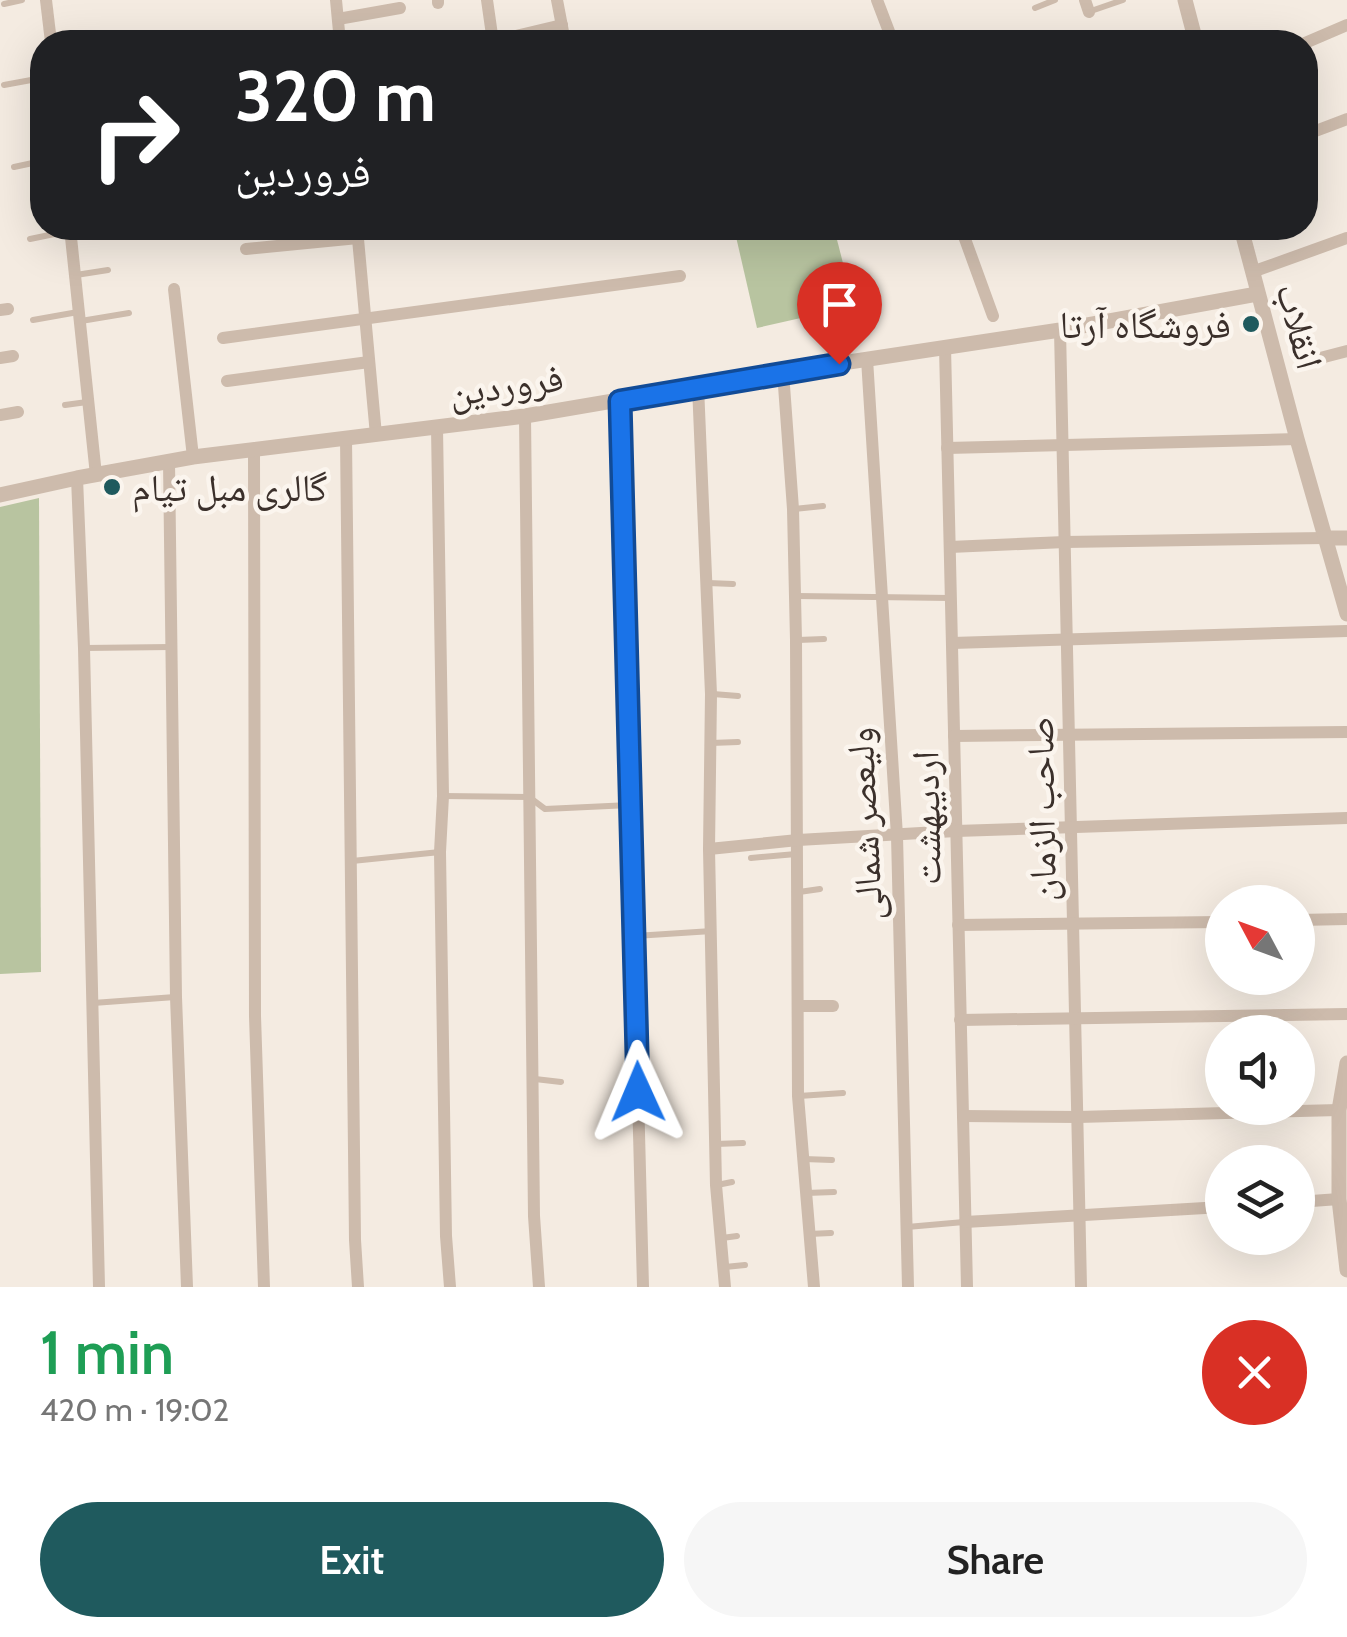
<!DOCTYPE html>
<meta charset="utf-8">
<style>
body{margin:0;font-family:Cabin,"Noto Naskh Arabic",sans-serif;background:#f6f6f6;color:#222;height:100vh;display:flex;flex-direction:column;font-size:38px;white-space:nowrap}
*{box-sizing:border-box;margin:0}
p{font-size:32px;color:#767676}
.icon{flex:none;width:55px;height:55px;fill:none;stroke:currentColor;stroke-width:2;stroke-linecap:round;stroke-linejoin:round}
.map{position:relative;height:1287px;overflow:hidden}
.panel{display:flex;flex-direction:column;background:#fff;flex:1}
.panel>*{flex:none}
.guide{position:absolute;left:30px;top:30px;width:1288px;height:210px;border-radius:40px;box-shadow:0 10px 40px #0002;background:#202124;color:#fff;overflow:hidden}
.needle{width:65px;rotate:311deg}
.fabs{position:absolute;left:1205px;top:885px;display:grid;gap:20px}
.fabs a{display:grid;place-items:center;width:110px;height:110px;border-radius:50%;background:#fff;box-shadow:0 10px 40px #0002;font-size:50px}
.pin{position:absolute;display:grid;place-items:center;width:85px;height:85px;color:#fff;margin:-102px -42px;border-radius:50% 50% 50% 0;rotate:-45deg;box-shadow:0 0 10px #0007}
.pin .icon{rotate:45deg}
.me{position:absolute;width:110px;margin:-55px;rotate:359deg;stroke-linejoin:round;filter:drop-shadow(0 0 8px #0008)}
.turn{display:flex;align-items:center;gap:35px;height:210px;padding:0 40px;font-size:45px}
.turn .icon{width:130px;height:130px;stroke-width:2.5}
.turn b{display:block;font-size:70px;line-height:85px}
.round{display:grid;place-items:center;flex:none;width:105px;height:105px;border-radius:52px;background:#f6f6f6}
.head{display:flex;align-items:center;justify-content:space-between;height:170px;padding:0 40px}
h1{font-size:60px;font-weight:600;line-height:75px;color:#1e9e55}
.primary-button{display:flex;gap:20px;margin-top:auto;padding:20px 40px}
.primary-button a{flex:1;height:115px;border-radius:60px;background:#1f5a5e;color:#fff;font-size:40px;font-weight:600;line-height:115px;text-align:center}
.primary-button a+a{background:#f6f6f6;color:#222}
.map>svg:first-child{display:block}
.green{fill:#b8c4a0}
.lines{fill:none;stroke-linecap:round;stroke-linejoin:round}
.service{stroke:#cdbbac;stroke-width:6}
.minor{stroke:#cdbbac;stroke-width:12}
.tertiary{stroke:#cdbbac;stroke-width:15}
.route-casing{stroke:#114b97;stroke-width:25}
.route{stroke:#1a73e8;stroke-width:18}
.poi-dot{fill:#1f5a5e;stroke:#fbf5ee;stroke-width:4}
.labels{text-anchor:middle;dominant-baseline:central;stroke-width:9;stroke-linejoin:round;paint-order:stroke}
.poi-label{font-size:38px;fill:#3b302b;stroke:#fbf5ee;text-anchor:end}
.street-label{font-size:38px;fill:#3b302b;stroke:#fbf5ee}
</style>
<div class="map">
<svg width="1347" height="1287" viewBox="0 0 1347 1287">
<rect width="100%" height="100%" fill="#f4ebe1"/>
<g class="green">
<path d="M 734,228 L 834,228 L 854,306 L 757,328 Z"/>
<path d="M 39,498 L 41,972 L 0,974 L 0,507 Z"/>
</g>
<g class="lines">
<g class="service">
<path d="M 4,4 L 22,0"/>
<path d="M 1035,8 L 1055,0"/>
<path d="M 1091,11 L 1123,0"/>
<path d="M 4,85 L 42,78"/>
<path d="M 14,167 L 42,161"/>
<path d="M 30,239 L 69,231"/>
<path d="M 76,275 L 108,270"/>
<path d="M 33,320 L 78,312"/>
<path d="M 81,321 L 129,313"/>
<path d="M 65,405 L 87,402"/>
<path d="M 794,509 L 823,506"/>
<path d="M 708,583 L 733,584"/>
<path d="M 797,596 L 950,598"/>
<path d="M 798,640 L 824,639"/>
<path d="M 85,648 L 171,647"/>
<path d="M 713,694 L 738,696"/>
<path d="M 711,743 L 738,742"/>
<path d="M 443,796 L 529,797 L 545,809 L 630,805"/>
<path d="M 751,858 L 796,854"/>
<path d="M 352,861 L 440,852"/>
<path d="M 799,892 L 820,889"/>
<path d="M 635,936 L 712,931"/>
<path d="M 93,1003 L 175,997"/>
<path d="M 535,1079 L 561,1082"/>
<path d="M 799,1096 L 843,1093"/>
<path d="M 716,1144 L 743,1143"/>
<path d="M 804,1159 L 832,1160"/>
<path d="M 717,1185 L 732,1182"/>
<path d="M 806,1193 L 834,1192"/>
<path d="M 907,1227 L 964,1222"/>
<path d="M 809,1234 L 831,1233"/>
<path d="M 722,1238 L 737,1236"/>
<path d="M 725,1267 L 745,1265"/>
</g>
<g class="minor">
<path d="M 46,0 L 51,42"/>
<path d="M 336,0 L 340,42"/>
<path d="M 438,0 L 438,3"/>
<path d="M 487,0 L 493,42"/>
<path d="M 557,0 L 565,42"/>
<path d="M 877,0 L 893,42"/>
<path d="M 1085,0 L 1089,12"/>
<path d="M 338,19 L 400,8"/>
<path d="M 508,38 L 562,25"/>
<path d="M 320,42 L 340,41"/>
<path d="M 634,42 L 642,41"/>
<path d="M 1305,43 L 1347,25"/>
<path d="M 1305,135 L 1347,119"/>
<path d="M 70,228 L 96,475"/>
<path d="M 357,228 L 376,435"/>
<path d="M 961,228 L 993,316"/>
<path d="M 246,249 L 358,238"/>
<path d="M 1252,272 L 1347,238"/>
<path d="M 174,289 L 193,457"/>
<path d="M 0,310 L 8,309"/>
<path d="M 1060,330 L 1081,1287"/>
<path d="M 223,338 L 680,276"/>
<path d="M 945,347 L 967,1287"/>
<path d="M 0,358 L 13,356"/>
<path d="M 867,359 L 897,836 L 908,1287"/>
<path d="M 1301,363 L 1347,351"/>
<path d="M 783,372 L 793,509 L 796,640 L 798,1096 L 814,1287"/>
<path d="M 227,381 L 369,362"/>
<path d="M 698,386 L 711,694 L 709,849 L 716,1185 L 725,1287"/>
<path d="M 620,401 L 643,1287"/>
<path d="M 0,415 L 18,412"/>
<path d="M 525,416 L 534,1216 L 539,1287"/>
<path d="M 437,428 L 443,796 L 440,852 L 446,1236 L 450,1287"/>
<path d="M 346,438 L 355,1240 L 358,1287"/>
<path d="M 947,448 L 1297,439"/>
<path d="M 254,450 L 255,1016 L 264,1287"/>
<path d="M 169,462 L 176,997 L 187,1287"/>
<path d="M 77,478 L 84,648 L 99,1287"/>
<path d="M 950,547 L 1065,542 L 1325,538"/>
<path d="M 952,643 L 1347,631"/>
<path d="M 954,736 L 1347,732"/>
<path d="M 709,849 L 798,840 L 956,831 L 1347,818"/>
<path d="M 1298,920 L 1347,919"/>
<path d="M 958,925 L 1222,922"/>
<path d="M 798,1006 L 833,1006"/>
<path d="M 960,1020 L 1347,1014"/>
<path d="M 963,1116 L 1078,1117 L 1339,1110"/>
<path d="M 1298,1202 L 1339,1199"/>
<path d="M 965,1222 L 1222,1207"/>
</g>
<g class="tertiary">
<path d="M 1185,0 L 1196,42"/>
<path d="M 1241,228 L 1297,439 L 1347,614"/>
<path d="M 0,495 L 77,478 L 193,457 L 525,416 L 783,372 L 1060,330 L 1257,294"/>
<path d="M 1325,538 L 1347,538"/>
<path d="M 1347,1063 L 1339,1110 L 1339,1199 L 1347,1270"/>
</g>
</g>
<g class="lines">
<defs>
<path id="route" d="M 638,1092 L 620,401 L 839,364"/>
</defs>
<use href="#route" class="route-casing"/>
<use href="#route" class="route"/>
</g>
<g class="poi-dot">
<circle cx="1251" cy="324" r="10"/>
<circle cx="112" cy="487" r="10"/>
</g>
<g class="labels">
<g class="poi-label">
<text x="1231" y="324">فروشگاه آرتا</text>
<text x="132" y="487" text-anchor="start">گالری مبل تیام</text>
</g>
<g class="street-label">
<text transform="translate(1300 326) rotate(75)">انقلاب</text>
<text transform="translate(506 385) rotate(-8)">فروردین</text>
<text transform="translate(1041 809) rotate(-91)">صاحب الزمان</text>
<text transform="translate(926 818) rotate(-91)">اردیبهشت</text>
<text transform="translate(864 824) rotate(-93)">ولیعصر شمالی</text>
</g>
</g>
</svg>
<div class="fabs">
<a><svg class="needle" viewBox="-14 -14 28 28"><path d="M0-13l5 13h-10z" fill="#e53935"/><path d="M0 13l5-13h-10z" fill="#767676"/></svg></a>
<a><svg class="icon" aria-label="sound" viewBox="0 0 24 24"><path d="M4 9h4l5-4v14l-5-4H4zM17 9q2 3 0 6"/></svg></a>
<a><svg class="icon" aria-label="layers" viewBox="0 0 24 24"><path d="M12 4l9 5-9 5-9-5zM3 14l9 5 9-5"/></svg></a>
</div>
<div class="pin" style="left:839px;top:364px;background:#d93025"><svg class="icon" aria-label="arrive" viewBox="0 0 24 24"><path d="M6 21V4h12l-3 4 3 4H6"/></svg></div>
<svg class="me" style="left:638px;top:1092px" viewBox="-20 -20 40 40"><path d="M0-17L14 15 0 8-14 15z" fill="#1a73e8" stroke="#fff" stroke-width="4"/></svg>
<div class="guide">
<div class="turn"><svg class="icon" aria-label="right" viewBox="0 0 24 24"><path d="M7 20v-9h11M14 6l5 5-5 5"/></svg><div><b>320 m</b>فروردین</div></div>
</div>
</div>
<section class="panel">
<div class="head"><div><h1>1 min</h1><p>420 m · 19:02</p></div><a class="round" style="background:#d93025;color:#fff"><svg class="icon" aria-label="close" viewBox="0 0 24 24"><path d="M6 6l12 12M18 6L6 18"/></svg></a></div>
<div class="primary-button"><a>Exit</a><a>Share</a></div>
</section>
